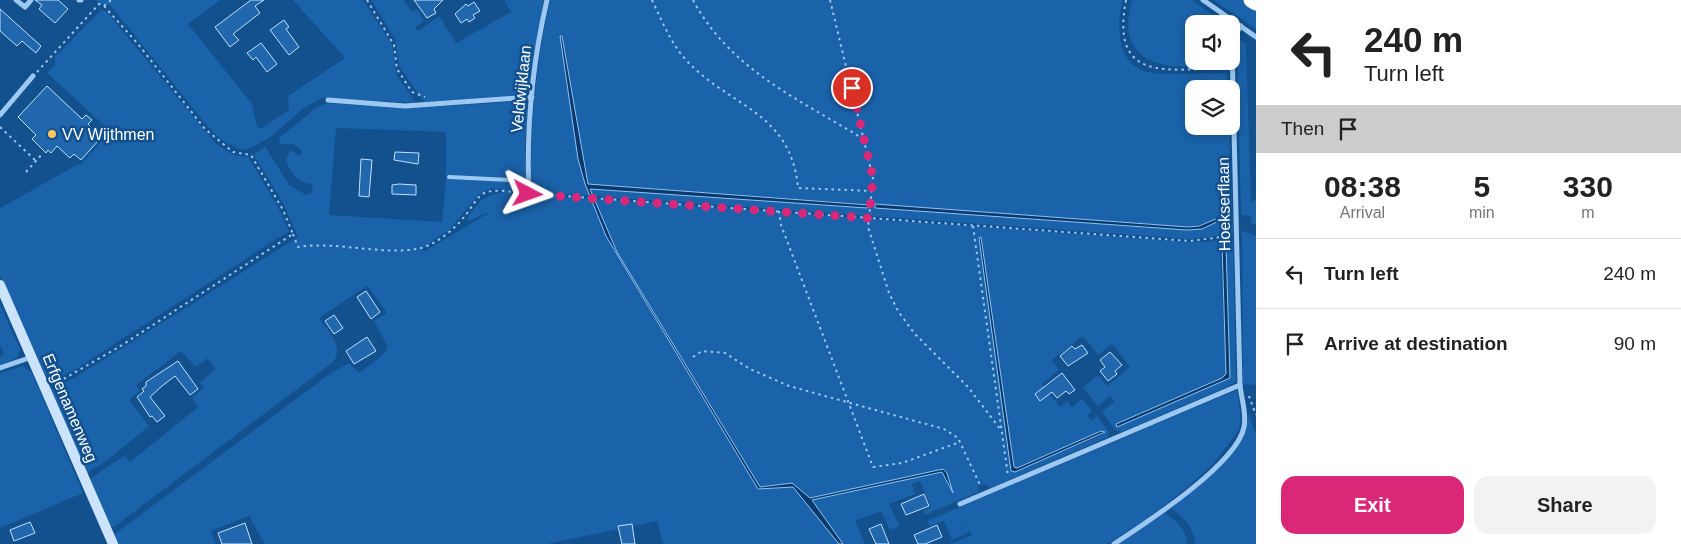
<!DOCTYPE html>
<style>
body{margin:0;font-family:Arial,sans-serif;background:#f2f2f2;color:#222;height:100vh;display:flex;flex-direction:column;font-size:19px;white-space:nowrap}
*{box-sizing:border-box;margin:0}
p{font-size:16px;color:#767676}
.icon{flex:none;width:28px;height:28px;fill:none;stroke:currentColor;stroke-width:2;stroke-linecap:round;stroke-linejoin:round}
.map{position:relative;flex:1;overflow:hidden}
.side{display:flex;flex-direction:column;background:#fff;width:425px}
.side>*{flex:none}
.top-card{background:#fff;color:#222;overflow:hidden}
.tools{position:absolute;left:1185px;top:15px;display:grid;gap:10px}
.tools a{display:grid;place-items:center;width:55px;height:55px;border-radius:10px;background:#fff;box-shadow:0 2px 8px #0003;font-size:25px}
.pin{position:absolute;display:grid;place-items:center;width:42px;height:42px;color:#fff;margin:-21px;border:2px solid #fff;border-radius:50%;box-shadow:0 1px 5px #0007}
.me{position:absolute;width:55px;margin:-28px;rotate:94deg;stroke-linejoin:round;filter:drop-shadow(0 0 4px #0008)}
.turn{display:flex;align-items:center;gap:18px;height:105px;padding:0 25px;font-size:22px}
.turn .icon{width:65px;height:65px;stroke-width:2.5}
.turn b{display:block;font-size:35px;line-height:42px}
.then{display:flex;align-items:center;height:48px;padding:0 25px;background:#0003;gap:10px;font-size:19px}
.eta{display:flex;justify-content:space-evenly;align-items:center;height:85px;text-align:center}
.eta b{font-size:30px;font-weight:800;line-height:35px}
.cta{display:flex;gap:10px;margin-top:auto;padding:10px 25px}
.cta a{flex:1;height:58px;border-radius:15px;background:#db2777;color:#fff;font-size:20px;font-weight:800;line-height:58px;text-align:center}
.cta a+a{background:#f2f2f2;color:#222}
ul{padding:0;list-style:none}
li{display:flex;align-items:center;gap:15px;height:70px;padding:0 25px;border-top:1px solid #e0e0e0}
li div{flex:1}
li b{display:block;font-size:19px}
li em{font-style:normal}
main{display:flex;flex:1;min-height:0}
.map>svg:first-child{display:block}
.green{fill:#1a62a9;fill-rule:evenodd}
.water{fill:#0b396b;stroke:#8ec4f5}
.building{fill:#2067ae;stroke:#c3e0fc}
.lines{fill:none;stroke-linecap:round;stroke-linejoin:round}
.path{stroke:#9cc8f1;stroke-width:2;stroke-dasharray:2.5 4;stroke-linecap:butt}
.lane{stroke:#9cc8f1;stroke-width:4}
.street{stroke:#9cc8f1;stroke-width:5}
.secondary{stroke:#cbe3fc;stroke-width:10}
.highway{stroke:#fff;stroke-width:15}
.route{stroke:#db2777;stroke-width:9;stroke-dasharray:0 16.2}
.poi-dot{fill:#ffc75d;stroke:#12508e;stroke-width:2}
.labels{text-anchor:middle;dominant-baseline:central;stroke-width:5;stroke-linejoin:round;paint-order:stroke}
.street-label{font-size:16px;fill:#fff;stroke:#12508e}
.poi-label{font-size:16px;fill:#fff;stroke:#12508e;text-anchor:start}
</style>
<main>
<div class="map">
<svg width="1256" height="544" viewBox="0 0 1256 544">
<rect width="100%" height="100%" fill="#12508e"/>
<g class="green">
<path d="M 96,0 L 220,0 L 188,24 L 252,104 L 257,126 L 261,129 L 289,110 L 288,96 L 345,58 L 293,0 L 363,0 L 392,45 L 397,76 L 416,103 L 322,98 L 304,108 L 269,138 L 251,148 L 241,150 L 220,139 L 205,123 L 110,5 L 99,4 Z"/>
<path d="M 371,0 L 404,0 L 412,12 L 417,9 L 424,21 L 415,27 L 418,31 L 439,16 L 456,43 L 511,12 L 504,0 L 544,0 L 530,90 L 522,96 L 424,102 L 399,66 L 395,39 Z"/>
<path d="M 550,0 L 1123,0 C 1116,22 1117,59 1141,70 C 1156,77 1208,73 1227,73 L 1228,89 L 1194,89 L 1194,126 L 1229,126 L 1233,234 L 1190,239 L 592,196 L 591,188 L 867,208 L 868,204 L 588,184 L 562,36 L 560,36 L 578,159 L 590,196 L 533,192 L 531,190 C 530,126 536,62 550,0 ZM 875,204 L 1188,227 L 1223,219 L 1202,229 L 1187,230 L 875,208 Z"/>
<path d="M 1132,0 L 1192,0 L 1225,24 L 1194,24 L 1194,61 L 1227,61 L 1227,63 C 1177,71 1112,72 1132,0 Z"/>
<path d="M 1213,0 L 1241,0 L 1256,10 L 1256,29 Z"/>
<path d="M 101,10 L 107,12 L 216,144 L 234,155 L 248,157 L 278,207 L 289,231 L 73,371 L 49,383 L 0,276 L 0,208 L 77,165 L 81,164 L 102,141 L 97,136 L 106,127 L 47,73 L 55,65 L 55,57 Z"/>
<path d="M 1237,38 L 1246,44 L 1251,202 L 1256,200 L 1256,225 L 1251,223 L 1251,216 L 1241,215 Z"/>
<path d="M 524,101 L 528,104 L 525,149 L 526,199 L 531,199 L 531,195 L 591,199 L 616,254 L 758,489 L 793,487 L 839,544 L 663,544 L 657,521 L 547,544 L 265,544 L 249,516 L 211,531 L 216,544 L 116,544 L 114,536 L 116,533 L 331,373 L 349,363 L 359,373 L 383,355 L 388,347 L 374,321 L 387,313 L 367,286 L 319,318 C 328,331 345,347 333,362 L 114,527 L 110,526 L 90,479 L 125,455 L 130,462 L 198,407 L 192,397 L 204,388 L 200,382 L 216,369 L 208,358 L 196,367 L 181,351 L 136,385 L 140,391 L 129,400 L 149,426 L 109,459 L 87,473 L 51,389 L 76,377 L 298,237 L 283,203 L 254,155 L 265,146 L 289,185 L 306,195 L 312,192 L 313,184 C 299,184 289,173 286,159 L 290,150 L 300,156 L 302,151 L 294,144 L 280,144 L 279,138 L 316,108 L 327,103 L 390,107 L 451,106 ZM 336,128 L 446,132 L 446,180 L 442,222 L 329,215 ZM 491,188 L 502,189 L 502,193 C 483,194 477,204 467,219 L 468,221 L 492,211 L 425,251 L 421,249 L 450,229 L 478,195 Z"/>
<path d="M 593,199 L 1190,242 L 1206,242 L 1233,237 L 1236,381 L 1229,386 L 1122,432 L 1115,430 L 1102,412 L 1115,401 L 1110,396 L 1098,406 L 1083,387 L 1098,375 L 1107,386 L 1130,367 L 1112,344 L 1098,355 L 1083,336 L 1052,360 L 1059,370 L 1042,384 L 1060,407 L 1067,401 L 1072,407 L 1082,399 L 1092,411 L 1087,415 L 1091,421 L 1097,416 L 1109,432 L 1108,437 L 991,488 L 984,484 L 978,486 L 978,492 L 925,515 L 923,511 L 931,507 L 920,481 L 912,484 L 915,494 L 889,504 L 899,526 L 890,530 L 881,511 L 855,521 L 865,544 L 843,544 L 812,500 L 942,472 L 951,492 L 945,470 L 810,498 L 790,483 L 760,487 L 617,252 ZM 980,237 L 1014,467 L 1016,468 L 1101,431 L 1104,434 L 1015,472 L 1011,471 ZM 1224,244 L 1230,378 L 1116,427 L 1116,424 L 1222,378 L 1226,374 L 1220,246 Z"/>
<path d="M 1242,231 L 1256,236 L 1256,385 L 1243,384 Z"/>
<path d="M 0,305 L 20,349 L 17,358 L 0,365 L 0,356 L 4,354 L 0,345 Z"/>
<path d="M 23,366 L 32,373 L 83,493 L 0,528 L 0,373 Z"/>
<path d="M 1237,390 L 1241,418 L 1239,430 L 1213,464 L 1189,486 L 1144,521 L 1107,544 L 950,544 L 972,535 L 963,515 L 970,532 L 952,540 L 944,521 L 930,526 L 927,521 Z"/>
<path d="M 1249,414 L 1256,435 L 1256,544 L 1195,544 C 1193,526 1185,518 1171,509 L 1218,469 L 1245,433 Z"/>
<path d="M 1165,513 C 1177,522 1186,528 1187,544 L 1119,544 Z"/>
</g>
<g class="water">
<path d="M 560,36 L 562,36 L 588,184 L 869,205 L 867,208 L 590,189 L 617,252 L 760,487 L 792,483 L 810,498 L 943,469 L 947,473 L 953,493 L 942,472 L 812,500 L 843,544 L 839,544 L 793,487 L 758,489 L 606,236 L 585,184 L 578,159 Z"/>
<path d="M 875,204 L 1188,227 L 1199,226 L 1221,217 L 1223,219 L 1202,229 L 1187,230 L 875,208 Z"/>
<path d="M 981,237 L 1014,467 L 1017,468 L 1101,431 L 1105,432 L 1015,472 L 1011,471 L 979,238 Z"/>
<path d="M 1222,244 L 1226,246 L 1230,378 L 1117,427 L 1116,424 L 1222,378 L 1226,374 Z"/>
</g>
<g class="building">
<path d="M 35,0 L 58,0 L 68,9 L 55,23 L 39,9 L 42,5 Z"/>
<path d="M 251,0 L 264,0 L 255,6 L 260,13 L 233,34 L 239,40 L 230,47 L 215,27 Z"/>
<path d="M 414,0 L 443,0 L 434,9 L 436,13 L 427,18 Z"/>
<path d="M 474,2 L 480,11 L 473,15 L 475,18 L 469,22 L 467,19 L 461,23 L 455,14 L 466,4 L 468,6 Z"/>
<path d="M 0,9 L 41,46 L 36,53 L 22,41 L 17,46 L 0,31 Z"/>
<path d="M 284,20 L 289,27 L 286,29 L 299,47 L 289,55 L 270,30 Z"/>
<path d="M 261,43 L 277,64 L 267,72 L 256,57 L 253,60 L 247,53 Z"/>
<path d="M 47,86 L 82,119 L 86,115 L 92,120 L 88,124 L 94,130 L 91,133 L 99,140 L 81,160 L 74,154 L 70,158 L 57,146 L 51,153 L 48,150 L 46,153 L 32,139 L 36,135 L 18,117 Z"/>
<path d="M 395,152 L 419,153 L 418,164 L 394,160 Z"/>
<path d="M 361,159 L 372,160 L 369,197 L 359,196 Z"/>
<path d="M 399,184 L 416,185 L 416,195 L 392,194 L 392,185 Z"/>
<path d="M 366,291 L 380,312 L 371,319 L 357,297 Z"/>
<path d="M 334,315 L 343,328 L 334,334 L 325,321 Z"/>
<path d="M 367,337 L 376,351 L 354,364 L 346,351 Z"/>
<path d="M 1082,345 L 1088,353 L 1068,366 L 1060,356 L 1072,346 L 1075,349 Z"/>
<path d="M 1110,352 L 1122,365 L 1115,371 L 1117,374 L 1108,381 L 1100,371 L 1105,367 L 1100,360 Z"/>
<path d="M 178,361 L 198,389 L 190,395 L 175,376 L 162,386 L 150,397 L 165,416 L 157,422 L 152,416 L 150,417 L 137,397 L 144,391 L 142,389 L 146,386 L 146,382 Z"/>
<path d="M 1062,373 L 1075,390 L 1069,394 L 1066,391 L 1057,398 L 1052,392 L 1040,401 L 1035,394 Z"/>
<path d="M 924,494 L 929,506 L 906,515 L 901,504 Z"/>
<path d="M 30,522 L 35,533 L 14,541 L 10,530 Z"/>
<path d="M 245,523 L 252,544 L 222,544 L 218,533 Z"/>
<path d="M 632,524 L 635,544 L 622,544 L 618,526 Z"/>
<path d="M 881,524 L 889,544 L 876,544 L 869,529 Z"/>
<path d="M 937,525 L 942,537 L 925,544 L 918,544 L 914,535 Z"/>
</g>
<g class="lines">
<g class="path">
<path d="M 367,0 L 394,45 L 397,69 L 412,92 L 425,97"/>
<path d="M 652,0 C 662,21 670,42 686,60 C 729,107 791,111 798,188 L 873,191"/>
<path d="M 693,0 C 731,71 801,100 865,140"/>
<path d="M 830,0 L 873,178 L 868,227 L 889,293 L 898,311 L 914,333 L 968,387 L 1001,430"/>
<path d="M 1126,0 C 1110,84 1168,69 1226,68"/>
<path d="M 104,6 L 111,0"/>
<path d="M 37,72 L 99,4 L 104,6 L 138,44 L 205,129 L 233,152 L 251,155 L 283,210 L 293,234 L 119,347 L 53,385"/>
<path d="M 0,127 L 36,161"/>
<path d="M 26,172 L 43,153"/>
<path d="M 536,194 L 1190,241 L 1230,236"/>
<path d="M 779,211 L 781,225 L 873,467 L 902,463 L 960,442"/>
<path d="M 973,226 L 1008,476"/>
<path d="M 293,234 L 298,247 C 337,241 378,255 417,249 C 434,246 454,230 464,217 C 471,209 477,195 487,192 C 498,189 511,192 522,193"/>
<path d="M 693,357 L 702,351 L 725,353 L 750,369 L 789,386 L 944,429 L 958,438 L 981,487"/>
<path d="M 1249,396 L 1256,415"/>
</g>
<path class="lane" d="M 449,177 L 528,181"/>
<g class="street">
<path d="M 16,0 L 25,7 L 31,0"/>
<path d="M 79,0 L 81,0"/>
<path d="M 1203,0 L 1256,37"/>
<path d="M 328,100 L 405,106 L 532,97"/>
<path d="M 0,115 L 33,76"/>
<path d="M 529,197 C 526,131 532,65 547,0"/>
<path d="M 0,368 L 32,357"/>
<path d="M 960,504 L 1240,385"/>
<path d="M 1114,544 C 1146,523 1237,464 1244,427 C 1247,413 1241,398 1240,385 L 1232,45 L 1234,36 L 1241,26"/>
</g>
<path class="secondary" d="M 0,285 L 113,544"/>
<path class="highway" d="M 1251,0 L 1256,3"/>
</g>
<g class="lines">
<path class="route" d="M 528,194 L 869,218 L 873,178 L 852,88"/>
</g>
<circle class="poi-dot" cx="52" cy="134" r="5"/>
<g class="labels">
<g class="street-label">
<text transform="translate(521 89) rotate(-84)">Veldwijklaan</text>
<text transform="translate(1224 204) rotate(-91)">Hoekserflaan</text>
<text transform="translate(70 408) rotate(67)">Erfgenamenweg</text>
</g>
<g class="poi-label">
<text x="62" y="134">VV Wijthmen</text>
</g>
</g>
</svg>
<div class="tools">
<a><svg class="icon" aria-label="sound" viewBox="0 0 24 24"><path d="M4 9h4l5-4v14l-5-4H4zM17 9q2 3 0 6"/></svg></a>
<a><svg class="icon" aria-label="layers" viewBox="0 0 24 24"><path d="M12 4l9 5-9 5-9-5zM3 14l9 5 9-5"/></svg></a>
</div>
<div class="pin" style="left:852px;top:88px;background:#d93025"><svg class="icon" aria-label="arrive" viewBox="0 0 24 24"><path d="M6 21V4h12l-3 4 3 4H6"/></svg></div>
<svg class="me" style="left:528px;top:194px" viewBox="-20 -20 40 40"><path d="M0-17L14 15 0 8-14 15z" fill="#db2777" stroke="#fff" stroke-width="4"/></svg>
</div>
<section class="side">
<div class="top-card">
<div class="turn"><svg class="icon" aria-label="left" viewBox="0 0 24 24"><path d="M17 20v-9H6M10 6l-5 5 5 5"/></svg><div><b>240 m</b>Turn left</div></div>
<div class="then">Then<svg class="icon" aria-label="arrive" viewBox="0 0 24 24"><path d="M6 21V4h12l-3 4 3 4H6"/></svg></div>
</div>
<div class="eta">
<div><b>08:38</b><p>Arrival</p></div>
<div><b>5</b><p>min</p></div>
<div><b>330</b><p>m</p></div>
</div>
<ul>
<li><svg class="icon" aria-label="left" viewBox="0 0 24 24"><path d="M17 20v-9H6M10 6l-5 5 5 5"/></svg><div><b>Turn left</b></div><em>240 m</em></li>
<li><svg class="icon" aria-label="arrive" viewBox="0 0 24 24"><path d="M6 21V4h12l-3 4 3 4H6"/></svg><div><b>Arrive at destination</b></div><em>90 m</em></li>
</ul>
<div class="cta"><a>Exit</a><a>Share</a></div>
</section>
</main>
